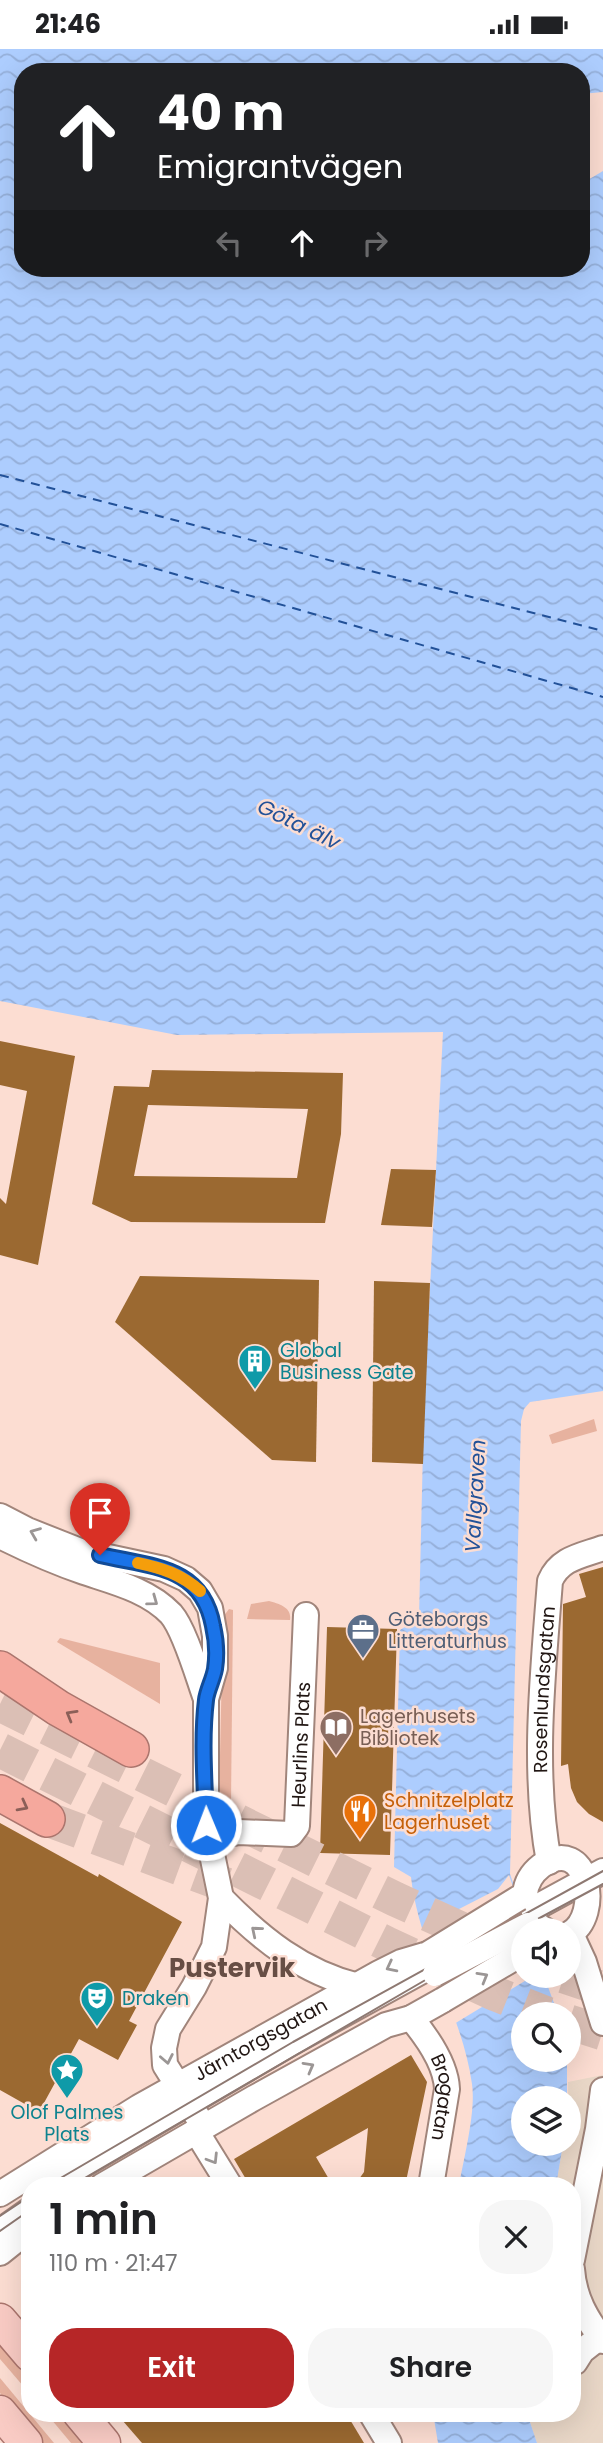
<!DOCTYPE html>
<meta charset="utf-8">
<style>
body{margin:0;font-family:Poppins,sans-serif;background:#f6f6f6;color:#202124;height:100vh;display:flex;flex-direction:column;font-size:26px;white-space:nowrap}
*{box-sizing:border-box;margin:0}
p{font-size:23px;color:#757577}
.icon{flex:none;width:38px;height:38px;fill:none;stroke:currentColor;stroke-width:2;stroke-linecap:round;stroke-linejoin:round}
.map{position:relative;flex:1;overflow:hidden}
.drawer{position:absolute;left:21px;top:2128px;width:560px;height:245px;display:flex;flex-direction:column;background:#fff;border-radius:28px;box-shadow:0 7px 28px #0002}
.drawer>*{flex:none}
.top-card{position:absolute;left:14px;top:14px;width:576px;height:214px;border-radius:28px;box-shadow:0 7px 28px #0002;background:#202124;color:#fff;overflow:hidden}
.controls{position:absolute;left:511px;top:1869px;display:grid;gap:14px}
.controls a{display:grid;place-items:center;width:70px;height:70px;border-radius:50%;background:#fff;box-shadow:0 7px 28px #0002;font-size:35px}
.pin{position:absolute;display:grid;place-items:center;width:60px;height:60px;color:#fff;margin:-72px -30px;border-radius:50% 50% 50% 0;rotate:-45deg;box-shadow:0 0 7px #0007}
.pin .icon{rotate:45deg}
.me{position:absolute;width:77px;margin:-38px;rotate:359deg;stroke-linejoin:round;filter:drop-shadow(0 0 5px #0008)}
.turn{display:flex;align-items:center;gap:24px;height:147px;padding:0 28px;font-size:32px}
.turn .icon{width:91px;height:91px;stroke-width:2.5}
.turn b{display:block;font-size:49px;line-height:60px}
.lanes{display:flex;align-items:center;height:66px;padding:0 28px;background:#0003;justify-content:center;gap:35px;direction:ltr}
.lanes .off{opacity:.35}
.round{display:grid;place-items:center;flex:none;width:74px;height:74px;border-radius:28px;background:#f6f6f6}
.head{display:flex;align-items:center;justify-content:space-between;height:119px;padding:0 28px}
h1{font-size:42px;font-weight:600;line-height:52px}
.cta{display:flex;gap:14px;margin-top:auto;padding:14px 28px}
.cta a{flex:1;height:80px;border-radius:28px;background:#b62627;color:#fff;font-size:28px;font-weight:600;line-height:80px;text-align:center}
.cta a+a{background:#f6f6f6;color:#202124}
.status{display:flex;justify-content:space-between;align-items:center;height:49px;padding:0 35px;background:#fff;direction:ltr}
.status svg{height:19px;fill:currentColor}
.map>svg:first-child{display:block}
.commercial{fill:#e9d7c7}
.grass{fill:#e7b29f}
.water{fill:url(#water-waves);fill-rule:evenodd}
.pier{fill:#fcddd2}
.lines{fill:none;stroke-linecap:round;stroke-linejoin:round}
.ferry{stroke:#225198;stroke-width:2;stroke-dasharray:9 7;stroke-linecap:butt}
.building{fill:#9b6931;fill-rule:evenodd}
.highway-tunnel{stroke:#dbbfb5;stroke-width:35;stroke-dasharray:35 18;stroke-linecap:butt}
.minor-casing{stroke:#a1857b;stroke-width:28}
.major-casing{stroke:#ab756d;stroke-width:35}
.highway-casing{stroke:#ab756d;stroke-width:38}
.minor{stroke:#fff;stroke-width:24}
.major{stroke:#f9cbc4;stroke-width:32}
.highway{stroke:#f5a89d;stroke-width:35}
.tram{stroke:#8e7972;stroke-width:2}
.minor-bridge-casing{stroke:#a1857b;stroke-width:28;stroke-linecap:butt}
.minor-bridge{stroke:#fff;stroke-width:24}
.oneway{stroke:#9b9695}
.oneway2{stroke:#8b5f58}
.route-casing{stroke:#114b97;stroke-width:18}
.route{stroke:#1a73e8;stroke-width:12}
.slow{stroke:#f59e0b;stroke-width:12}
.labels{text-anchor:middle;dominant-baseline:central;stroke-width:5;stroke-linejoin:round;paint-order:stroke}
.culture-label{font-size:19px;fill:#0d838f;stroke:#fcddd2;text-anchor:start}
.service-label{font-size:19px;fill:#4e5e75;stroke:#fcddd2;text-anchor:start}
.street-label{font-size:19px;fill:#211613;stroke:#fcddd2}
.education-label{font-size:19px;fill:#785e54;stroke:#fcddd2;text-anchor:start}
.food-label{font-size:19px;fill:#c56008;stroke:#fcddd2;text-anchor:start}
.water-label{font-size:21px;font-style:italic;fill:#225198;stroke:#fcddd2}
.district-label{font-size:26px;font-weight:bold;fill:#674e45;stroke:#fcddd2}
</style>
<div class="status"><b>21:46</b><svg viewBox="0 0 49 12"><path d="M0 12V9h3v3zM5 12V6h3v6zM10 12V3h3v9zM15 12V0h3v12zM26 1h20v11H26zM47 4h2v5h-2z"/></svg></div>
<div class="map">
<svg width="603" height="2394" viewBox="0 0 603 2394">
<defs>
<pattern id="water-waves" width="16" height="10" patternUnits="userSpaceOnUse" patternTransform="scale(1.75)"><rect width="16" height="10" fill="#adcdfe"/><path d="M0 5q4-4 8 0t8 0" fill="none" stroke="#95afd9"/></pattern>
</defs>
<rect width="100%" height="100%" fill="#fcddd2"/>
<path class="commercial" d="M 603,2026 L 603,2394 L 537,2394 L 527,2364 L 572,2364 L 572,2137 L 556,2137 L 563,2095 L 569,2095 L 568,2033 Z"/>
<g class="grass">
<path d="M 594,1370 L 597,1382 L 552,1395 L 549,1386 Z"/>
<path d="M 269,1552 C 279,1555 292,1558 290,1571 L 247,1570 L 251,1555 Z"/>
<path d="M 229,1560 L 233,1561 L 231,1754 L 219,1754 L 223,1568 Z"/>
<path d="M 60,1589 L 160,1614 L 160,1655 L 57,1593 Z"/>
<path d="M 0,2285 L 30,2320 L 30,2345 L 0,2310 Z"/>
<path d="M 0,2329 L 54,2394 L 43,2394 L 0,2344 Z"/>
<path d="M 46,2364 L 67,2364 L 92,2394 L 71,2394 Z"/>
</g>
<g class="water">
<path d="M 0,0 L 603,0 L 603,1342 L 530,1353 L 524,1360 L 521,1372 L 510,1825 L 529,1881 L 523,1881 L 523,1927 L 544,1927 L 558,1965 L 523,1965 L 523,2011 L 567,2011 L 567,2049 L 523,2049 L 523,2095 L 563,2095 L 556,2137 L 459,2137 C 464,2108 476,2063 472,2035 C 462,1964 419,1900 411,1828 L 394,1818 L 400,1581 L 419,1569 L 424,1358 L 443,983 L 177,986 L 0,952 ZM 23,23 L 581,23 L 581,219 L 23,219 Z"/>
<path d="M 433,2364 L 527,2364 L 537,2394 L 438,2394 Z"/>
</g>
<g class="pier">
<path d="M 603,43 L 603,122 L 581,135 L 581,45 Z"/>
<path d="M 509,1826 L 528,1881 L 523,1881 L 523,1927 L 533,1927 L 454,1975 L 420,1880 L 498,1840 Z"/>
</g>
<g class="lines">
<g class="ferry">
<path d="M 0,426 L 603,582"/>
<path d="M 0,475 L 603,648"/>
</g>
</g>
<g class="building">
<path d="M 0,992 L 75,1007 L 38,1216 L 0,1206 L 0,1149 L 6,1155 L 27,1042 L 0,1036 Z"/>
<path d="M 152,1021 L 343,1024 L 341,1085 L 325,1174 L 131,1173 L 92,1155 L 114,1037 L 149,1038 ZM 148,1056 L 308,1060 L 297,1129 L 134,1127 Z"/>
<path d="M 391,1120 L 436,1121 L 432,1178 L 381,1176 Z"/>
<path d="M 140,1227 L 319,1231 L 316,1413 L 272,1411 L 115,1273 Z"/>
<path d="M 374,1232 L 430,1234 L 423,1415 L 372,1413 Z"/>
<path d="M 603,1518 L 603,1773 L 589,1765 L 577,1753 L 571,1739 L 568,1715 L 561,1717 L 563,1555 L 586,1548 L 579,1525 Z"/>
<path d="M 327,1578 L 397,1580 L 390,1806 L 320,1804 Z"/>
<path d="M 0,1774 L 98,1828 L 99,1825 L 182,1873 L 129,1972 L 137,1976 L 118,2011 L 79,1990 L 39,2063 L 0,2041 Z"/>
<path d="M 411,2006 L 427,2033 L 405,2137 L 354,2137 L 364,2123 L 368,2079 L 316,2108 L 333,2137 L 250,2137 L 234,2110 Z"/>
<path d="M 116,2364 L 346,2364 L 364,2394 L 142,2394 Z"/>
</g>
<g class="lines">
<g class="highway-tunnel">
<path d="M 0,1655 L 395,1850 L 494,1895"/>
<path d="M 0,1701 L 387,1895 L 496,1945 L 547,1965"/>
<path d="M 47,1770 L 226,1836"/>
<path d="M 564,1927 L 603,1940"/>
<path d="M 569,1973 L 603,1984"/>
</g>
<defs>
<g id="minor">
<path d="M 0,1467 L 27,1481 L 80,1502 L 164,1520 L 186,1530 L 200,1542 L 210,1559 L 215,1587 L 215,1619 L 206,1650 L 206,1776 L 221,1849 L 214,1898 L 194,1938 L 168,1980 L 164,1999 L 165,2016 L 204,2078"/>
<path d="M 0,1487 C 28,1501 55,1513 84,1523 C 114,1533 148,1541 171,1565 C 185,1581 198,1628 206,1650"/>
<path id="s1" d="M 210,1789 L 238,1783 L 291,1785 L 297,1777 L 306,1566"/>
<path id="s2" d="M 549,1813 C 532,1722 543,1623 550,1532 C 560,1509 581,1507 603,1499"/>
<path d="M 221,1849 C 261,1890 302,1923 358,1937"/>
<path d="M 524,1865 L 603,1822"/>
<path d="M 545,1881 C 532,1874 524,1861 525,1845 C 526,1834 532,1824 541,1817 C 588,1783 603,1868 569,1885"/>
<path d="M 571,1885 L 584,1913 L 603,1974"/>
<path id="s3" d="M 411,1969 C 426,1987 446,2015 447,2040 L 431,2137"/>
<path d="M 196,2082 L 230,2137"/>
<path d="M 47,2137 L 293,1993 L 433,1916"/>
<path d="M 102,2137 L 254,2049 L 386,1976 L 411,1969 L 443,1951"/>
<path id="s4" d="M 0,2145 L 139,2058 L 379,1924 L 401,1913 L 428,1905"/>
<path d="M 0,2182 L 30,2161"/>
<path d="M 0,2204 L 30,2180"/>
<path d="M 572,2211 L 598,2080 L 603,2041"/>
<path d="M 572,2220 C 574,2249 586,2269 603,2292"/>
<path d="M 575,2313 L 582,2302 L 600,2288"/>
<path d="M 371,2364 L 389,2394"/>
</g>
<g id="major">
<path d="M 0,2271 L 30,2306"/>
<path d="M 0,2363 L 26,2394"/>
<path d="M 79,2364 L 104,2394"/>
</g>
<g id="highway">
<path d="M 0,1620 L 58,1659 L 131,1700"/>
<path d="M 0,1744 L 47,1770"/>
</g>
</defs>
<use href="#minor" class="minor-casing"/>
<use href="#major" class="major-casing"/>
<use href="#highway" class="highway-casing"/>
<use href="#minor" class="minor"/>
<use href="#major" class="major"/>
<use href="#highway" class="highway"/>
<g class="tram">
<path d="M 467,1908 L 603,1835"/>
<path d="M 47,2137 L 293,1993 L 603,1822"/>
<path d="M 71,2137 L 434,1926"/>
<path d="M 0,2167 L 30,2147"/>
<path d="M 0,2182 L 30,2161"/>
</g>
<defs>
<g id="minor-bridge">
<path d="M 428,1905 L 519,1849"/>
<path d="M 435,1925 L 528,1876"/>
<path d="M 443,1951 L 523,1904"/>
</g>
</defs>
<use href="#minor-bridge" class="minor-bridge-casing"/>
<use href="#minor-bridge" class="minor-bridge"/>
</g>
<defs><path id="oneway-chevron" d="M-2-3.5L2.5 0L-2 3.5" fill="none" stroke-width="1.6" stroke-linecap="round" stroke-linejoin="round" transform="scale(1.75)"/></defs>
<g class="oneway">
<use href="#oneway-chevron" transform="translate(35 1484) rotate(-158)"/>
<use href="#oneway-chevron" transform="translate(153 1552) rotate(36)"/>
<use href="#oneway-chevron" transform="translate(256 1882) rotate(-140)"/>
<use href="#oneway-chevron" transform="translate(391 1918) rotate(153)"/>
<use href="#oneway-chevron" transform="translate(483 1928) rotate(-30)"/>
<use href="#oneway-chevron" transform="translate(167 2010) rotate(79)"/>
<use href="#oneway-chevron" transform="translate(309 2018) rotate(-29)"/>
<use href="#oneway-chevron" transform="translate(213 2110) rotate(58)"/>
</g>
<g class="oneway2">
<use href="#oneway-chevron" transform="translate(71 1666) rotate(-150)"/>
<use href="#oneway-chevron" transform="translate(23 1757) rotate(28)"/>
</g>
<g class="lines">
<defs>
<path id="route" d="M 100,1506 C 151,1518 202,1516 213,1577 C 216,1590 217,1607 215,1620 C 213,1631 207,1641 206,1651 C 201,1692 205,1735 206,1776"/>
</defs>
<use href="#route" class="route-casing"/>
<use href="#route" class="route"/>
<path class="slow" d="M 138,1514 C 162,1519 181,1525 200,1542"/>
</g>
<defs>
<symbol id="building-pin" viewBox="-11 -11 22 30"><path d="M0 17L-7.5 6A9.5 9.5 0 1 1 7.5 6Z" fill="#0f9aa8" stroke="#fcddd2"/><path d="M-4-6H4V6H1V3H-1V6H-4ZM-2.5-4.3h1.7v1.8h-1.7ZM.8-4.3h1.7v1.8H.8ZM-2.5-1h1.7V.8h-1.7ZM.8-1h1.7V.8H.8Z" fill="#fff"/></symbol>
<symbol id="office-pin" viewBox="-11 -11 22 30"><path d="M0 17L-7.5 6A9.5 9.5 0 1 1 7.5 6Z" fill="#5c6f8a" stroke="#fcddd2"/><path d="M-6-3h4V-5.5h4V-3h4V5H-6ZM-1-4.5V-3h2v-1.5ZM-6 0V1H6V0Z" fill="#fff"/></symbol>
<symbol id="library-pin" viewBox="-11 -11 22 30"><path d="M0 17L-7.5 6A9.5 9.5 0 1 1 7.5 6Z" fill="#8d6e63" stroke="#fcddd2"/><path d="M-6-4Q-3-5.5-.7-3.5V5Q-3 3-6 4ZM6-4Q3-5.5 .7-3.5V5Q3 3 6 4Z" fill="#fff"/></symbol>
<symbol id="restaurant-pin" viewBox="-11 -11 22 30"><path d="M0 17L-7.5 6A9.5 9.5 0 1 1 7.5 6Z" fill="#e8710a" stroke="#fcddd2"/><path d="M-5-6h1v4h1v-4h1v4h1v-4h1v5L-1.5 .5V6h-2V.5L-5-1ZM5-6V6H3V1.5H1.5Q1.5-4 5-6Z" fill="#fff"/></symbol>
<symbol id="theatre-pin" viewBox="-11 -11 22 30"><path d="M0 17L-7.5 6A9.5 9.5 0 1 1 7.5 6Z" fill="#0f9aa8" stroke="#fcddd2"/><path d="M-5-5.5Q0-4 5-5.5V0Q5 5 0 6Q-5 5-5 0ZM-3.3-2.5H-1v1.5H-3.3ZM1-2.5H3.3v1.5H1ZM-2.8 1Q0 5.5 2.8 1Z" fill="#fff"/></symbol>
<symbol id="sight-pin" viewBox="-11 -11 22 30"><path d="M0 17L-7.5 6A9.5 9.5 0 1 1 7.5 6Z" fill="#0f9aa8" stroke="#fcddd2"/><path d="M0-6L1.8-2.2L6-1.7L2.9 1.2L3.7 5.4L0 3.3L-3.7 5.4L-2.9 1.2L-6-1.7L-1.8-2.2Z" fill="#fff"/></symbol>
</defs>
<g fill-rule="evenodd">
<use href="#building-pin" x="236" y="1293" width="38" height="52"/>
<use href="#office-pin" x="344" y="1562" width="38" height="52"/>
<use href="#library-pin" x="317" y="1659" width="38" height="52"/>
<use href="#restaurant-pin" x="341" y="1743" width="38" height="52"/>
<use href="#theatre-pin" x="78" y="1930" width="38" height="52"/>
<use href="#sight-pin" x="48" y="2002" width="38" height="52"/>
</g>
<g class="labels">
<g class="culture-label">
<text x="280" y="1301">Global<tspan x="280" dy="22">Business Gate</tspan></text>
<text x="122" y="1949">Draken</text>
<text x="67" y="2063" text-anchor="middle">Olof Palmes<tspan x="67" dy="22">Plats</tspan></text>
</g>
<g class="service-label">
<text x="388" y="1570">Göteborgs<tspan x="388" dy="22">Litteraturhus</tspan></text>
</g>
<g class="street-label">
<text stroke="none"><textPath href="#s2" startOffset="173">Rosenlundsgatan</textPath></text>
<text stroke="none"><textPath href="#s1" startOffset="173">Heurlins Plats</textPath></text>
<text stroke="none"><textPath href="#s4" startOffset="303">Järntorgsgatan</textPath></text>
<text stroke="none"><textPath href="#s3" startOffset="89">Brogatan</textPath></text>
</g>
<g class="education-label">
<text x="360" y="1667">Lagerhusets<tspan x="360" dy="22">Bibliotek</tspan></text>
</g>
<g class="food-label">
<text x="384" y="1751">Schnitzelplatz<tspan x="384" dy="22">Lagerhuset</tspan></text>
</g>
<g class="water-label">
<text transform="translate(299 775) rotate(26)">Göta älv</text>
<text transform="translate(475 1447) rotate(-87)">Vallgraven</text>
</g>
<g class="district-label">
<text x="232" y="1919">Pustervik</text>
</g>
</g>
</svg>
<div class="controls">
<a><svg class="icon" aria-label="sound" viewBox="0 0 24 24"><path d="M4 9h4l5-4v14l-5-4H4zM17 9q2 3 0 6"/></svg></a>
<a><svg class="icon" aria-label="search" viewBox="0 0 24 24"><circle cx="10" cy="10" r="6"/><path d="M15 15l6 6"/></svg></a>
<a><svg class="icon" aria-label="layers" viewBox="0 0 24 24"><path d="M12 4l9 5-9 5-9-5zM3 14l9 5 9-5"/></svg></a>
</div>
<div class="pin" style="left:100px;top:1506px;background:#d93025"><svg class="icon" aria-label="arrive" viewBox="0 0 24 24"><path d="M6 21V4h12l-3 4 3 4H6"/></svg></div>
<svg class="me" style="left:206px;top:1776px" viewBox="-20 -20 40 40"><circle r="17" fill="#1a73e8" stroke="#fff" stroke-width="3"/><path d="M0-11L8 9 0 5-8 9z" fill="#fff"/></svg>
<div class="top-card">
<div class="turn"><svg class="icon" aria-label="ahead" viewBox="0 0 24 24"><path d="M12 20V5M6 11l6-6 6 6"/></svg><div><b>40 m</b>Emigrantvägen</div></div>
<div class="lanes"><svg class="icon off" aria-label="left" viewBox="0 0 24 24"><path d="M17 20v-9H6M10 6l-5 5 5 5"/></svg><svg class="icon" aria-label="ahead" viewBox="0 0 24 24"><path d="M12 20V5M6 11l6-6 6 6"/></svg><svg class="icon off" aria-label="right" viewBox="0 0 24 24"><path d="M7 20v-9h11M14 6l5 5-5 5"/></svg></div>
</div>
<section class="drawer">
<div class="head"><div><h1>1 min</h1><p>110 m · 21:47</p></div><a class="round"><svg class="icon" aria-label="close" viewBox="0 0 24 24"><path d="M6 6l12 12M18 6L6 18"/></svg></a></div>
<div class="cta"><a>Exit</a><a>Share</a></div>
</section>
</div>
